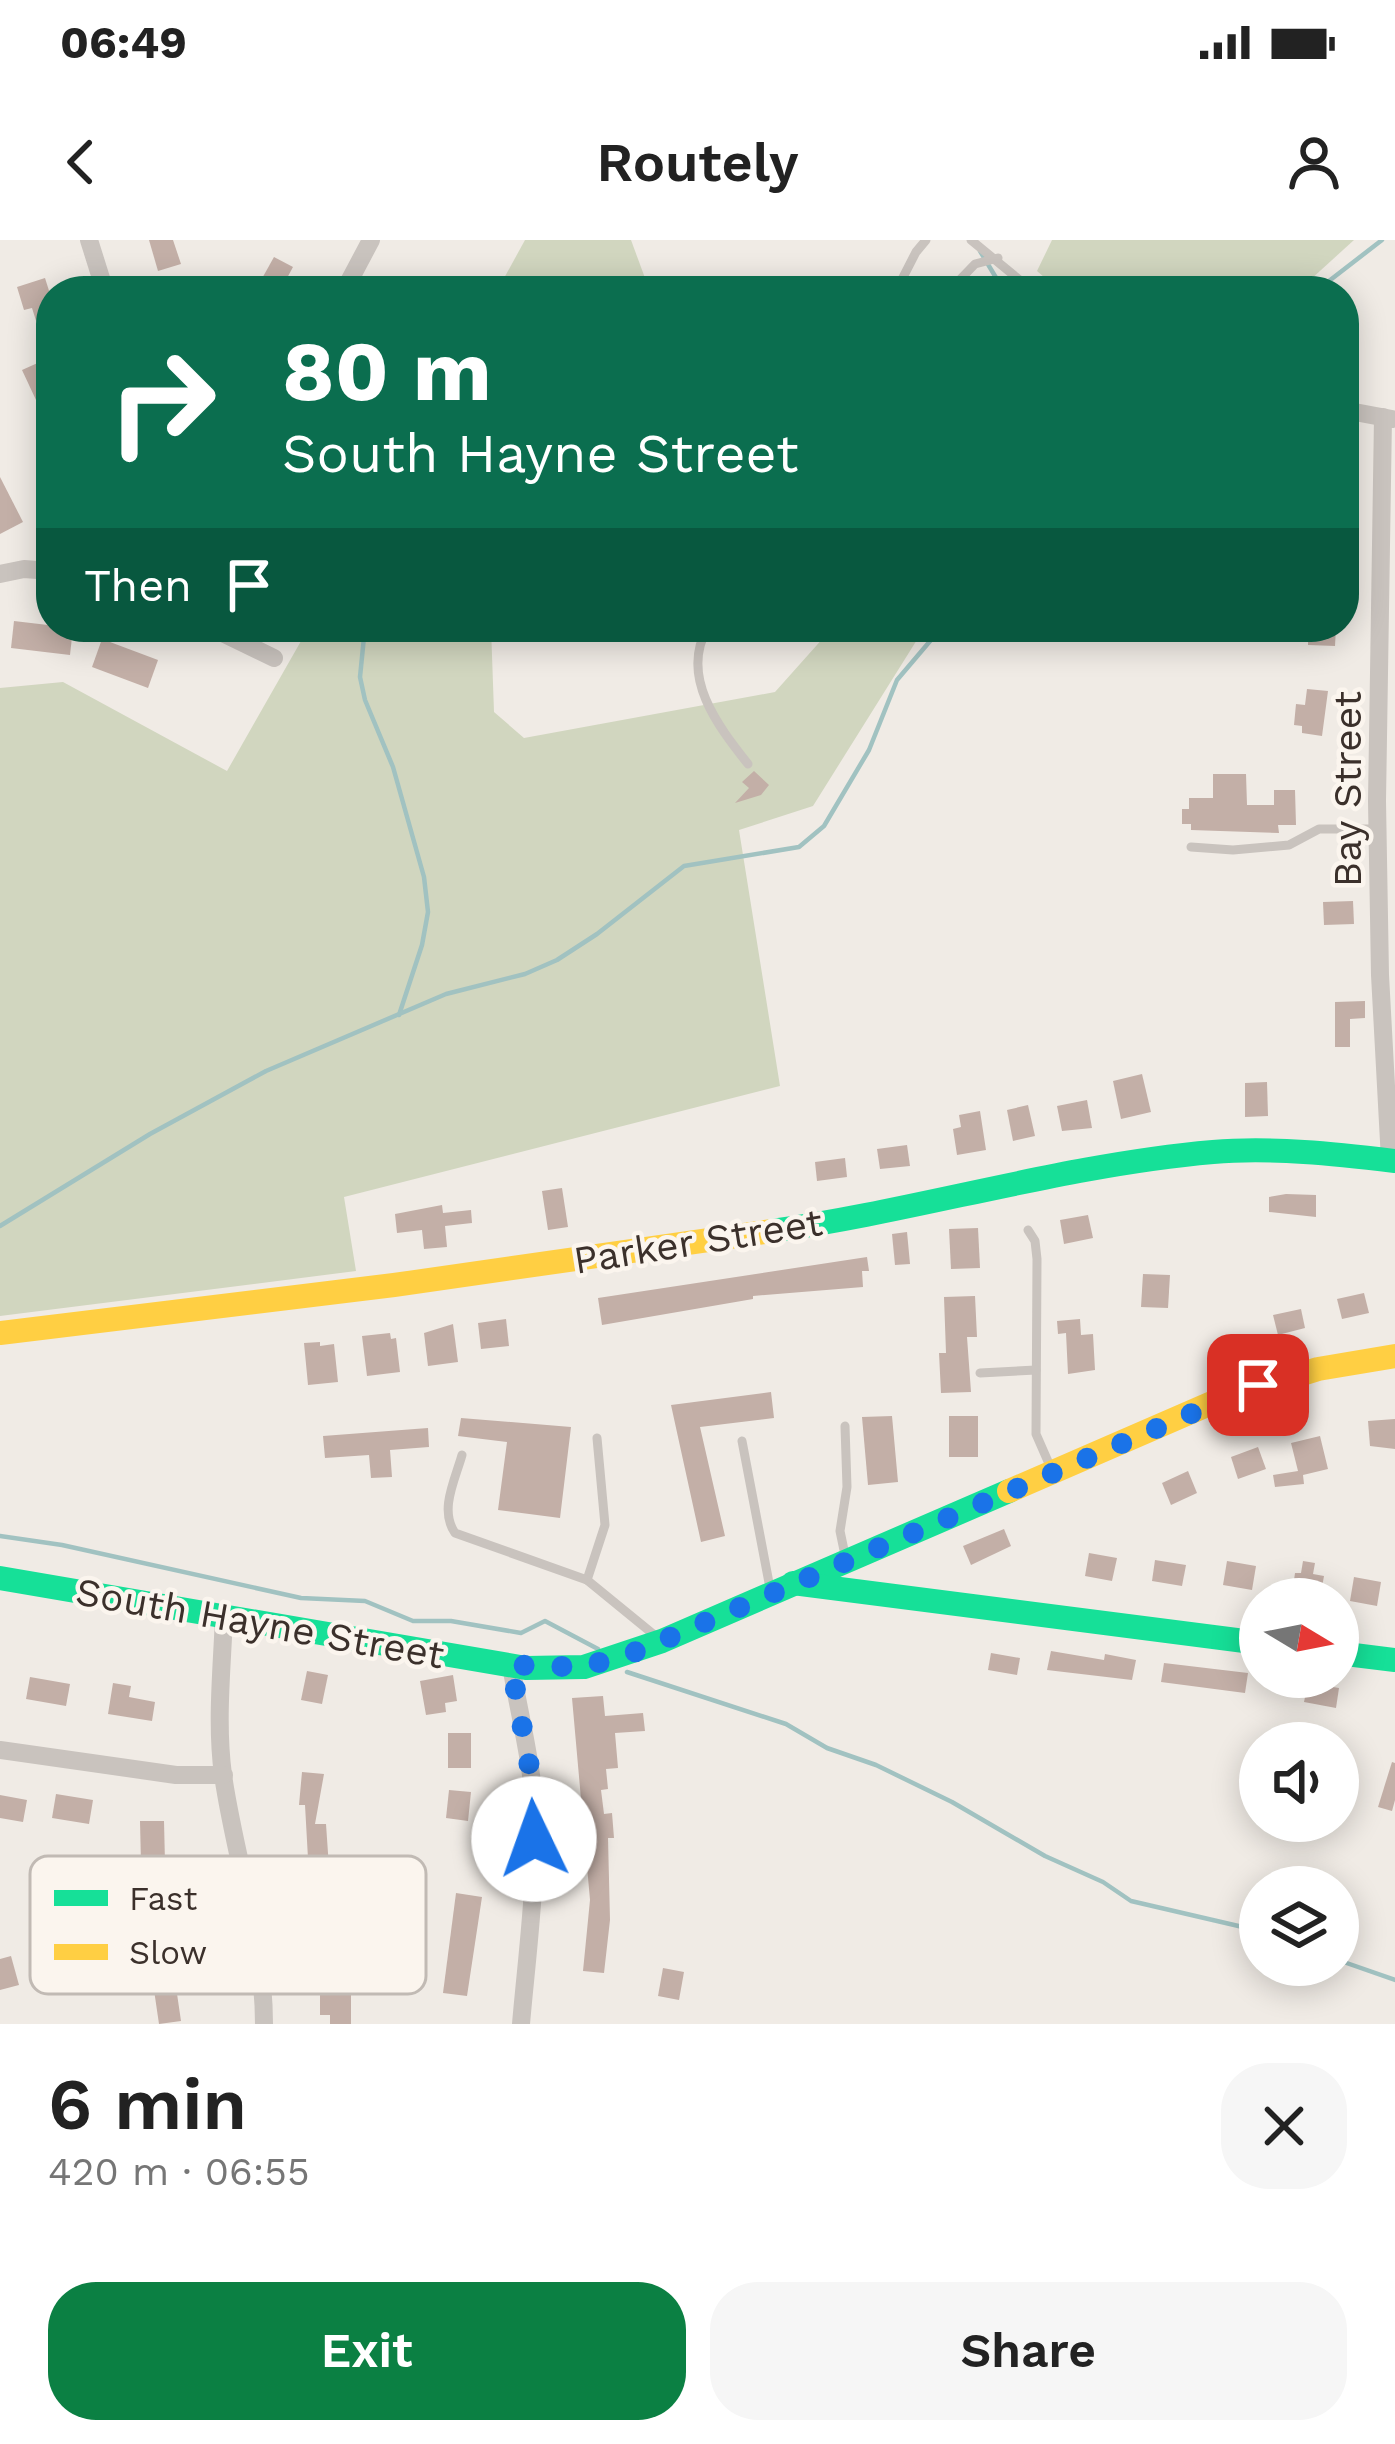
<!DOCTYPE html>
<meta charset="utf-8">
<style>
body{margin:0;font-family:"Work Sans",sans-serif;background:#f6f6f6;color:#222;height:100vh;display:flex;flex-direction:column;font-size:45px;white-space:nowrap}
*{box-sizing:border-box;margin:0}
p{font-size:39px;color:#767676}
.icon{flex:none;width:66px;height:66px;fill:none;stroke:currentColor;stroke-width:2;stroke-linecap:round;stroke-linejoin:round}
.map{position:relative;height:1784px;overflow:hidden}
.drawer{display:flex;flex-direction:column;background:#fff;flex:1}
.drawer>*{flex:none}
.guide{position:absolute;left:36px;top:36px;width:1323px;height:366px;border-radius:48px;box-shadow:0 6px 30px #0003;background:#0b6e4f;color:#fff;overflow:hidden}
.needle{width:78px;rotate:100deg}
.fabs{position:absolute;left:1239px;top:1338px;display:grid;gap:24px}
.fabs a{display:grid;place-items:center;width:120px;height:120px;border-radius:50%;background:#fff;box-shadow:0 6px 30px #0003;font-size:60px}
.pin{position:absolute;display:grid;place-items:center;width:102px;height:102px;color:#fff;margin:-51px;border-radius:24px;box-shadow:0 6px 18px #0006}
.me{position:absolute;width:132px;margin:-66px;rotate:357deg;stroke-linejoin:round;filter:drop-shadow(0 0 9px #0008)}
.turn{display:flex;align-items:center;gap:42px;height:252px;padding:0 48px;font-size:54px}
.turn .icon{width:156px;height:156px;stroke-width:2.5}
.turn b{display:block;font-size:84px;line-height:102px}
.then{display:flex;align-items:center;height:114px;padding:0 48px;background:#0003;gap:24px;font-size:45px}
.round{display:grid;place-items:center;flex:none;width:126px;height:126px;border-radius:48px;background:#f6f6f6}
.summary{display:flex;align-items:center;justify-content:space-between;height:204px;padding:0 48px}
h1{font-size:72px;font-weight:600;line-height:90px}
.cta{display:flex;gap:24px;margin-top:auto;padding:24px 48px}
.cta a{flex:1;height:138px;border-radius:48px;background:#0b8043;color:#fff;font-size:48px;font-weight:600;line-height:138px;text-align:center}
.cta a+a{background:#f6f6f6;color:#222}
.status{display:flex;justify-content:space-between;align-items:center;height:84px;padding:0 60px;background:#fff;direction:ltr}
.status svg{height:33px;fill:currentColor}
header{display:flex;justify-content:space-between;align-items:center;height:156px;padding:0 48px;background:#fff;font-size:54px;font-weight:600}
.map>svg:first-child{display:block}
.green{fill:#d1d6bf}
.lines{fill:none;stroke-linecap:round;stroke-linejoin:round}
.stream{stroke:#a1c2c1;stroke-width:4.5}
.building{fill:#c3afa7}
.lane{stroke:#c9c3be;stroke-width:9}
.street{stroke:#c9c3be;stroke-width:18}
.fast{stroke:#16e098;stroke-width:24}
.slow{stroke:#ffcf43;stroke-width:24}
.route{stroke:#1a73e8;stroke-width:21;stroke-dasharray:0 37.8}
.labels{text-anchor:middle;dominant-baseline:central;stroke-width:9;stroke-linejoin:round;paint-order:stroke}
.street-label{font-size:39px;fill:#3b302b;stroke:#fbf5ee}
.key{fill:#fbf5ee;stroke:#c1bab4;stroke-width:3}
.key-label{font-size:33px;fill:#3b302b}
</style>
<div class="status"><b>06:49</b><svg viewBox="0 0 49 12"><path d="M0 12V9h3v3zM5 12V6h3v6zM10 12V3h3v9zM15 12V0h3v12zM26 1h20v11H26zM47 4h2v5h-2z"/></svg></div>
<header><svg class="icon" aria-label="back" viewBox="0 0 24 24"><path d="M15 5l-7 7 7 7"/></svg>Routely<svg class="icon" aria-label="person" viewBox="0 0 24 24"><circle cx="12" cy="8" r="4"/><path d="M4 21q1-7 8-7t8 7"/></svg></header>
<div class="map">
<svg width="1395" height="1784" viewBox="0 0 1395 1784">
<rect width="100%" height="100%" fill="#f0ebe5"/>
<g class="green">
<path d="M 525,0 L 631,0 L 645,38 L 638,51 L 497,51 Z"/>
<path d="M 1052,0 L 1354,0 L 1298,51 L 1060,51 L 1037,31 Z"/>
<path d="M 309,387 L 491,387 L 494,472 L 524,498 L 775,452 L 833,387 L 925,387 L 813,566 L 739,590 L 780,846 L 344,957 L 356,1031 L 0,1076 L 0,448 L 63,442 L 227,531 Z"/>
</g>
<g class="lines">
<g class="stream">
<path d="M 980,11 L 1004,51"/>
<path d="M 1316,51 L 1382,0"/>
<path d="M 365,387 L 360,437 L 365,460 L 393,527 L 424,637 L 428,672 L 422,705 L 399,775"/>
<path d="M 0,986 L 150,894 L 266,831 L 446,754 L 525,734 L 557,720 L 597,694 L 684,626 L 799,607 L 824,586 L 869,510 L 897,440 L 942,387"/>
<path d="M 0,1296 L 62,1305 L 301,1358 L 365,1361 L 413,1381 L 451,1381 L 521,1393 L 545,1381 L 598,1409"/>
<path d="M 627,1432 L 786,1484 L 827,1508 L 876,1525 L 952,1562 L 1045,1616 L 1103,1642 L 1131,1661 L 1260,1691"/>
<path d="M 1338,1720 L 1395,1740"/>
</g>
</g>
<g class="building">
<path d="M 149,0 L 173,0 L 181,24 L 158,31 Z"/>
<path d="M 274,17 L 293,27 L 280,51 L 255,51 Z"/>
<path d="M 45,38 L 51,57 L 51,83 L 38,87 L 32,68 L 24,70 L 17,47 Z"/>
<path d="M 51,117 L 51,153 L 36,160 L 22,130 Z"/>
<path d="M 0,237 L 23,282 L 0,294 Z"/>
<path d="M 14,381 L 73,388 L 70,415 L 11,408 Z"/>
<path d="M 1308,387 L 1336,387 L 1335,406 L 1308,405 Z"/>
<path d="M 102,399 L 158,420 L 148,448 L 92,427 Z"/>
<path d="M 1307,449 L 1328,451 L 1322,496 L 1302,493 L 1302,486 L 1294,485 L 1296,464 L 1305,465 Z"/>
<path d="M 754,531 L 769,545 L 761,555 L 735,563 L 749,548 L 742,542 Z"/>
<path d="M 1213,534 L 1246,534 L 1247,565 L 1274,565 L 1274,550 L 1295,550 L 1296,585 L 1278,585 L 1279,593 L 1191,590 L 1191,584 L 1182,584 L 1182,569 L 1189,569 L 1189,558 L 1213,558 Z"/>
<path d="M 1353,661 L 1354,684 L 1324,685 L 1323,662 Z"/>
<path d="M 1365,761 L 1365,778 L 1350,779 L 1350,807 L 1335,807 L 1335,762 Z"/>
<path d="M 1142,834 L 1151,872 L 1121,879 L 1113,841 Z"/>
<path d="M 1267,842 L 1268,876 L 1245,877 L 1245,843 Z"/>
<path d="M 1087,860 L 1092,888 L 1062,891 L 1057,866 Z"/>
<path d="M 1028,865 L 1035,896 L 1013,901 L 1007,870 Z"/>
<path d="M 980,871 L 986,910 L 957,915 L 953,889 L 961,887 L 959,875 Z"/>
<path d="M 907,905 L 910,926 L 880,929 L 877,909 Z"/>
<path d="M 845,918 L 847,937 L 817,941 L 815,922 Z"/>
<path d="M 562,948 L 568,987 L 548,990 L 542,951 Z"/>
<path d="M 1286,954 L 1316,955 L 1316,977 L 1269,972 L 1269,957 Z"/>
<path d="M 442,965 L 443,973 L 471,970 L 472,983 L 445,986 L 447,1007 L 424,1009 L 422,990 L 397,993 L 395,974 Z"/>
<path d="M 1088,975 L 1093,998 L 1064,1004 L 1060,980 Z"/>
<path d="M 978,988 L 980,1028 L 951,1029 L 949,989 Z"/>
<path d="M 907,992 L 910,1024 L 895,1025 L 892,994 Z"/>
<path d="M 867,1017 L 869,1031 L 862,1031 L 863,1047 L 753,1056 L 753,1059 L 602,1085 L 598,1058 Z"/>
<path d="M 1143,1034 L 1170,1035 L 1168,1068 L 1141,1067 Z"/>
<path d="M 1364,1053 L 1369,1073 L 1342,1079 L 1337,1059 Z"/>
<path d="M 975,1056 L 977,1097 L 967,1097 L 971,1152 L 941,1153 L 939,1113 L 946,1113 L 944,1057 Z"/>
<path d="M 1301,1069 L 1305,1088 L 1278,1095 L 1273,1075 Z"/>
<path d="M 506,1079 L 509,1106 L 481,1109 L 478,1083 Z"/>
<path d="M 1080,1079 L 1081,1095 L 1093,1094 L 1095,1130 L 1068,1134 L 1066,1093 L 1058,1094 L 1057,1081 Z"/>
<path d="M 453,1084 L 458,1122 L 428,1126 L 424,1093 Z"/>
<path d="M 390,1093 L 391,1099 L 396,1098 L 400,1132 L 367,1136 L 362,1096 Z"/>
<path d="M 320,1102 L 320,1106 L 334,1104 L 338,1142 L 308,1145 L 304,1103 Z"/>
<path d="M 771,1152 L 774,1178 L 700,1187 L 725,1296 L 701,1302 L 671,1165 Z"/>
<path d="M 892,1176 L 898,1242 L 868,1245 L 862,1177 Z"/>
<rect x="949" y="1176" width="29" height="41"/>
<path d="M 461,1178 L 571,1187 L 560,1278 L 498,1270 L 507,1202 L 458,1196 Z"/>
<path d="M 1395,1179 L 1395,1209 L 1370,1206 L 1368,1181 Z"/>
<path d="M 428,1188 L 429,1207 L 390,1210 L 392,1237 L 371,1238 L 369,1215 L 325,1218 L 323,1196 Z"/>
<path d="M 1320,1196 L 1328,1229 L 1303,1235 L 1304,1244 L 1275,1247 L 1273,1235 L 1298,1231 L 1291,1203 Z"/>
<path d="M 1258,1207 L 1266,1229 L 1238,1239 L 1231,1217 Z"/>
<path d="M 1188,1231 L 1197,1253 L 1171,1265 L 1162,1243 Z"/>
<path d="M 1004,1289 L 1011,1306 L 971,1325 L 963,1306 Z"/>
<path d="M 1089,1313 L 1117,1318 L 1112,1341 L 1085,1336 Z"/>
<path d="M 1155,1320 L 1186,1325 L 1182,1346 L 1152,1341 Z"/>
<path d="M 1227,1321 L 1256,1326 L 1252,1350 L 1223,1345 Z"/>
<path d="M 1303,1321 L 1315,1323 L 1313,1334 L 1324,1336 L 1320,1358 L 1292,1354 L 1295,1333 L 1301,1333 Z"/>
<path d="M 1354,1337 L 1381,1342 L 1377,1366 L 1350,1361 Z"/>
<path d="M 1051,1411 L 1104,1420 L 1105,1414 L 1136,1420 L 1132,1440 L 1047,1430 Z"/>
<path d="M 991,1413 L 1020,1418 L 1017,1435 L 988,1430 Z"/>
<path d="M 1164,1423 L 1248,1433 L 1245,1453 L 1161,1442 Z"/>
<path d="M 307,1431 L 328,1435 L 322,1464 L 301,1460 Z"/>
<path d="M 453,1435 L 457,1461 L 445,1463 L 446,1472 L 426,1475 L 420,1441 Z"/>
<path d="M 30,1437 L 70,1444 L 66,1466 L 26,1459 Z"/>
<path d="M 113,1443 L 131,1446 L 129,1457 L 155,1462 L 152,1481 L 108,1474 Z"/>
<path d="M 1308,1443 L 1339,1448 L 1336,1468 L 1304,1462 Z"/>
<path d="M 603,1456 L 605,1476 L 643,1473 L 645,1491 L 615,1493 L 618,1528 L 606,1529 L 608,1549 L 601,1550 L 604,1574 L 612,1573 L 614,1598 L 608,1598 L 610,1680 L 604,1733 L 583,1731 L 590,1660 L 572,1458 Z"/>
<rect x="448" y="1493" width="23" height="35"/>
<path d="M 1392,1522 L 1395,1523 L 1395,1560 L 1392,1571 L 1378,1567 Z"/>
<path d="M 302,1532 L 324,1534 L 315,1584 L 326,1584 L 330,1642 L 342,1642 L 343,1660 L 333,1661 L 343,1726 L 325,1727 L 324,1709 L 318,1709 L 316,1672 L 311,1672 L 305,1565 L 299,1565 Z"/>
<path d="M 449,1550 L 471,1552 L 468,1581 L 446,1578 Z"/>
<path d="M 56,1554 L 93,1560 L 89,1584 L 52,1578 Z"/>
<path d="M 0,1555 L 27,1560 L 23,1582 L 0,1578 Z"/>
<path d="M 140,1581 L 164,1581 L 165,1623 L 141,1624 Z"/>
<path d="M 456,1653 L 482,1657 L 467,1756 L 443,1753 Z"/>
<path d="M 11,1716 L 19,1745 L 0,1750 L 0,1719 Z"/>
<path d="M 663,1728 L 684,1732 L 679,1760 L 658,1756 Z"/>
<path d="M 176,1747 L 181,1781 L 159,1784 L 154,1750 Z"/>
<path d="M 320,1755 L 351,1755 L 351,1784 L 330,1784 L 330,1775 L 320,1775 Z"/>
</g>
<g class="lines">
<g class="lane">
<path d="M 971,0 L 1033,51"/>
<path d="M 896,51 L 916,12 L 926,0"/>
<path d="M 949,51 L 975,24 L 998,18"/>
<path d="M 708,387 C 679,436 718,486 748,524"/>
<path d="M 1191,607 L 1233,610 L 1289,605 L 1319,589 L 1379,589"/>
<path d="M 1028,990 L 1035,1001 L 1037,1019 L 1036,1194 L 1050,1226"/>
<path d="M 980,1133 L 1036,1130"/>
<path d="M 597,1198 L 605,1285 L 587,1340 L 658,1398"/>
<path d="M 742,1201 L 770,1348"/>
<path d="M 462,1215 C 455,1240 439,1270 455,1293 L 587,1340"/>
<path d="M 845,1315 L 840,1291 L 847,1247 L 845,1186"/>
</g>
<g class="street">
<path d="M 89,0 L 105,51"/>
<path d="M 344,51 L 371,0"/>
<path d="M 1344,170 L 1392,179"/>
<path d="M 1383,177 L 1377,561 L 1380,735 L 1390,920"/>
<path d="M 0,334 L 24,329 L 51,331"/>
<path d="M 210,387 L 274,418"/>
<path d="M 224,1376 C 222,1429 216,1482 223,1535 C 235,1619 264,1699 264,1784"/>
<path d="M 511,1425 C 517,1462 526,1498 531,1535 C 541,1616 528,1703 521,1784"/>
<path d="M 0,1510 L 176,1535 L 224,1535"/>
</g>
<g class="fast">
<path d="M 772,991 C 920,970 1064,925 1213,912 C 1272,907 1336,914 1395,921"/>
<path d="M 0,1338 L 526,1428 L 584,1427 L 662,1401 L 1009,1251"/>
<path d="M 793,1343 L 1260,1403"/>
<path d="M 1338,1413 L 1395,1420"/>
</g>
<g class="slow">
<path d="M 0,1093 L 394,1045 L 772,991"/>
<path d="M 1009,1251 L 1221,1159 L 1318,1129 L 1395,1116"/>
</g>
</g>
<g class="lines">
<path class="route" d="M 534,1599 L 531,1535 L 511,1425 L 584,1427 L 638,1411 L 1258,1145"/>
</g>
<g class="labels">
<g class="street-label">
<text transform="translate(1347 549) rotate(-90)">Bay Street</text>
<text transform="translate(698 1001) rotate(-9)">Parker Street</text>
<text transform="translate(260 1383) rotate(10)">South Hayne Street</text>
</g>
</g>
<rect x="30" y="1616" width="396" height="138" rx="18" class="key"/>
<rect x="54" y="1650" width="54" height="16" fill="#16e098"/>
<rect x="54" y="1704" width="54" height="16" fill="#ffcf43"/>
<g class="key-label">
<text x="129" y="1670">Fast</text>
<text x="129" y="1724">Slow</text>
</g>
</svg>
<div class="fabs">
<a><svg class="needle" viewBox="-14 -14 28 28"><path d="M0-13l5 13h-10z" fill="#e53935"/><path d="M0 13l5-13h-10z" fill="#767676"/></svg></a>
<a><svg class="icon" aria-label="sound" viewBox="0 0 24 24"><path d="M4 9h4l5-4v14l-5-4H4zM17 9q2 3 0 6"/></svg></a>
<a><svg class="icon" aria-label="layers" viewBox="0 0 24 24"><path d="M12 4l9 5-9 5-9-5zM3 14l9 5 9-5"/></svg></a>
</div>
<div class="pin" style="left:1258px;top:1145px;background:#d93025"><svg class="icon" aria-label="arrive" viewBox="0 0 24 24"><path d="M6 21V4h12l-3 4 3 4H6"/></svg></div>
<svg class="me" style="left:534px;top:1599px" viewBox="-20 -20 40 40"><circle r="19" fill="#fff"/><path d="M0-13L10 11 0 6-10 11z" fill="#1a73e8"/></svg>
<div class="guide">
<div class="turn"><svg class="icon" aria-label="right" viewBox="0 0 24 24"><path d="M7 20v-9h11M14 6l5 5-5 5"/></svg><div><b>80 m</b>South Hayne Street</div></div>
<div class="then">Then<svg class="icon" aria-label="arrive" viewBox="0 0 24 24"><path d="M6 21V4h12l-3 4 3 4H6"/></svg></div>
</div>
</div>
<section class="drawer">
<div class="summary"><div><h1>6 min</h1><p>420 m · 06:55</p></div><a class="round"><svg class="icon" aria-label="close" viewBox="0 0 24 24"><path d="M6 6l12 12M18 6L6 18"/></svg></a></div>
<div class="cta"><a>Exit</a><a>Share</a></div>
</section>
